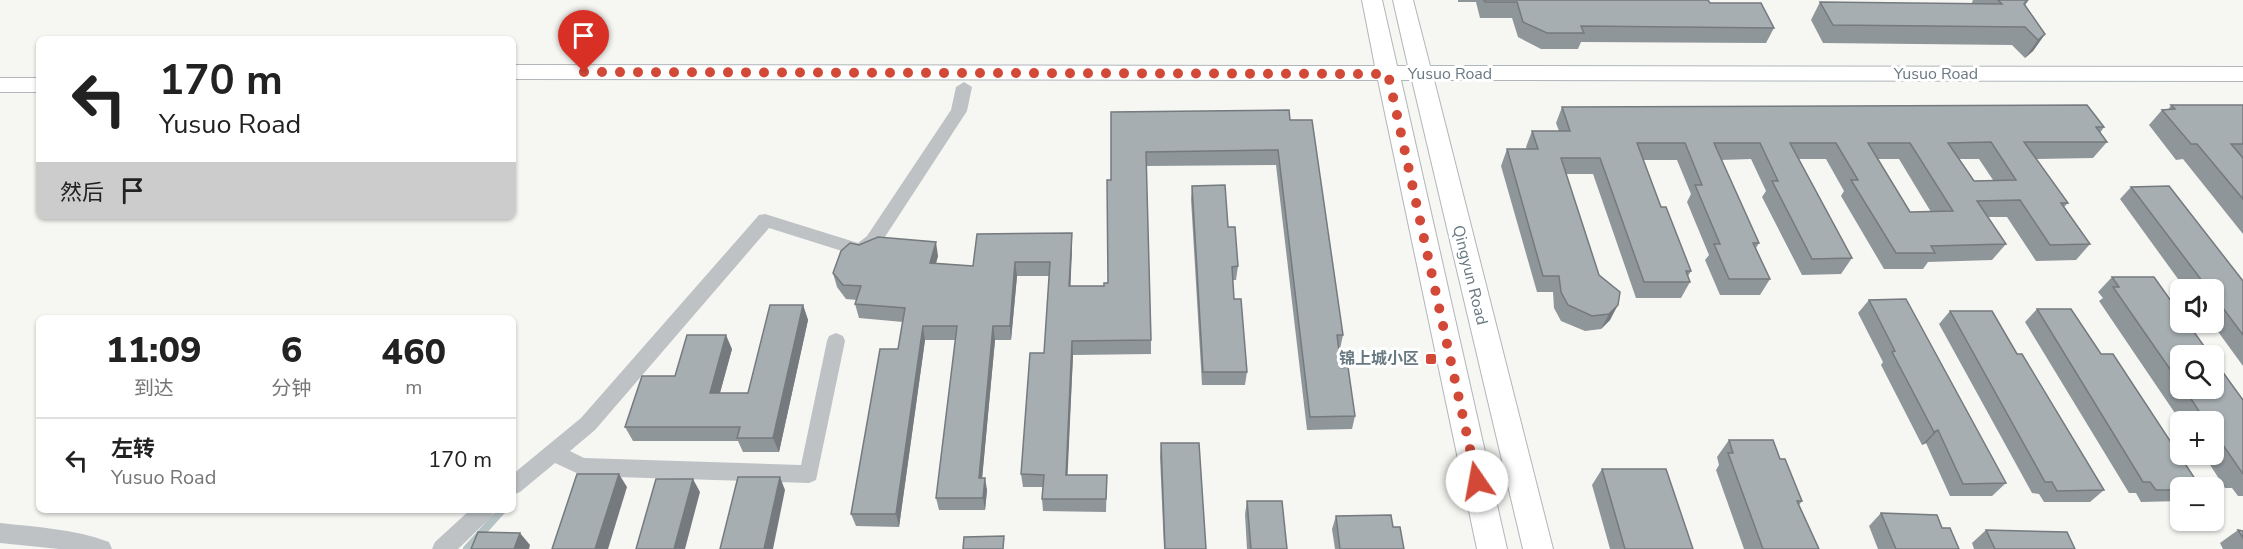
<!DOCTYPE html>
<html lang="zh">
<meta charset="utf-8">
<style>
body{margin:0;font-family:"Nunito Sans","Noto Sans SC",sans-serif;background:#f6f6f6;color:#222;height:100vh;display:flex;flex-direction:column;font-size:22px;white-space:nowrap}
*{box-sizing:border-box;margin:0}
p{font-size:20px;color:#767676}
.icon{flex:none;width:33px;height:33px;fill:none;stroke:currentColor;stroke-width:2;stroke-linecap:round;stroke-linejoin:round}
.map{position:relative;flex:1;overflow:hidden}
.side{position:absolute;left:36px;top:315px;width:480px;height:198px;display:flex;flex-direction:column;background:#fff;border-radius:9px;box-shadow:0 2px 4px #0004}
.side>*{flex:none}
.guide{position:absolute;left:36px;top:36px;width:480px;height:183px;border-radius:9px;box-shadow:0 2px 4px #0004;background:#fff;color:#222;overflow:hidden}
.buttons{position:absolute;left:2170px;top:279px;display:grid;gap:12px}
.buttons a{display:grid;place-items:center;width:54px;height:54px;border-radius:9px;background:#fff;box-shadow:0 2px 4px #0004;font-size:30px}
.pin{position:absolute;display:grid;place-items:center;width:51px;height:51px;color:#fff;margin:-62px -26px;border-radius:50% 50% 50% 0;rotate:-45deg;box-shadow:0 0 6px #0007}
.pin .icon{rotate:45deg}
.me{position:absolute;width:66px;margin:-33px;rotate:348deg;stroke-linejoin:round;filter:drop-shadow(0 0 4px #0008)}
.turn{display:flex;align-items:center;gap:21px;height:126px;padding:0 24px;font-size:27px}
.turn .icon{width:78px;height:78px;stroke-width:2.5}
.turn b{display:block;font-size:42px;line-height:51px}
.then{display:flex;align-items:center;height:57px;padding:0 24px;background:#0003;gap:12px;font-size:22px}
.eta{display:flex;justify-content:space-evenly;align-items:center;height:102px;text-align:center}
.eta b{font-size:36px;font-weight:800;line-height:42px}
ul{padding:0;list-style:none}
li{display:flex;align-items:center;gap:18px;height:84px;padding:0 24px;border-top:2px solid #e0e0e0}
li div{flex:1}
li b{display:block;font-size:22px}
li em{font-style:normal}
.map>svg:first-child{display:block}
.lines{fill:none;stroke-linecap:round;stroke-linejoin:round}
.stream{stroke:#b4c2c4;stroke-width:8}
.secondary-casing{stroke:#b0b6ba;stroke-width:2}
.street{fill:#bec2c5;fill-rule:evenodd}
.secondary{fill:#fff;fill-rule:evenodd}
.wall{fill:#8f9699;fill-rule:evenodd}
.shaded-wall{fill:#747a7d}
.building{fill:#a6aeb2;stroke:#747a7d;stroke-width:1.5;fill-rule:evenodd}
.route{stroke:#d24938;stroke-width:10;stroke-dasharray:0 18}
.poi-dot{fill:#d24938;stroke:#fff;stroke-width:2}
.labels{text-anchor:middle;dominant-baseline:central;stroke-width:6;stroke-linejoin:round;paint-order:stroke}
.street-label{font-size:16px;fill:#687982;stroke:#fff}
.poi-label{font-size:16px;font-weight:bold;fill:#687982;stroke:#fff;text-anchor:end}
</style>
<div class="map">
<svg width="2243" height="549" viewBox="0 0 2243 549">
<rect width="100%" height="100%" fill="#f6f6f3"/>
<g class="lines">
<path class="stream" d="M 467,549 L 502,510"/>
<defs>
<g id="secondary">
<path d="M 1362,0 L 1382,0 L 1397,66 L 1408,66 L 1393,0 L 1413,0 L 1430,66 L 2243,67 L 2243,81 L 1434,80 L 1553,549 L 1523,549 L 1412,80 L 1401,80 L 1507,549 L 1477,549 L 1378,80 L 513,79 L 513,65 L 1375,66 Z"/>
<rect x="0" y="78" width="39" height="14"/>
</g>
</defs>
<use href="#secondary" class="secondary-casing"/>
<g class="street">
<path d="M 964,82 L 972,87 L 967,111 L 879,246 L 861,257 L 769,228 L 595,430 L 570,451 L 584,458 L 801,465 L 827,341 L 829,336 L 836,333 L 843,336 L 845,341 L 816,480 L 809,483 L 583,476 L 555,463 L 520,492 L 513,495 L 513,474 L 581,418 L 759,215 L 765,214 L 858,243 L 867,236 L 951,110 L 956,87 Z"/>
<path d="M 470,510 L 494,510 L 491,517 L 458,549 L 432,549 L 435,542 Z"/>
<path d="M 0,523 C 36,527 74,529 109,542 L 112,549 L 59,549 L 0,543 Z"/>
</g>
<use href="#secondary" class="secondary"/>
</g>
<g class="wall">
<path d="M 1458,0 L 1708,0 L 1710,3 L 1774,28 L 1766,43 L 1581,42 L 1578,49 L 1541,49 L 1518,37 L 1512,18 L 1480,18 L 1476,2 L 1458,2 Z"/>
<path d="M 1973,0 L 2029,0 L 2025,5 L 2045,34 L 2033,51 L 2025,58 L 2012,45 L 1823,43 L 1811,20 L 1820,2 L 1973,4 L 1972,2 Z"/>
<path d="M 2171,105 L 2243,105 L 2243,234 L 2183,159 L 2176,160 L 2149,125 L 2162,110 L 2168,110 Z"/>
<path d="M 1562,107 L 2104,127 L 2100,133 L 2107,142 L 2093,158 L 2036,159 L 2068,203 L 2064,207 L 2090,244 L 2076,260 L 2036,261 L 2007,217 L 1988,217 L 2006,244 L 1992,260 L 1928,262 L 1923,269 L 1884,269 L 1841,196 L 1844,191 L 1826,159 L 1799,159 L 1852,258 L 1841,274 L 1802,275 L 1762,197 L 1766,191 L 1751,159 L 1721,160 L 1759,243 L 1756,248 L 1770,279 L 1760,295 L 1720,295 L 1705,260 L 1709,255 L 1687,202 L 1691,194 L 1677,160 L 1643,160 L 1661,207 L 1691,271 L 1688,276 L 1690,282 L 1681,298 L 1636,298 L 1593,174 L 1566,174 L 1599,275 L 1620,292 L 1610,320 L 1601,329 L 1585,331 L 1561,321 L 1554,308 L 1553,292 L 1537,292 L 1501,166 L 1507,149 L 1527,149 L 1526,147 L 1532,131 L 1559,131 L 1556,123 ZM 1878,159 L 1899,159 L 1931,212 L 1910,212 ZM 1959,159 L 1979,159 L 1993,180 L 1974,181 Z"/>
<path d="M 1111,112 L 1290,120 L 1343,335 L 1340,349 L 1339,349 L 1341,368 L 1355,416 L 1352,429 L 1307,430 L 1276,165 L 1146,166 L 1151,340 L 1151,354 L 1073,355 L 1067,475 L 1107,475 L 1106,512 L 1043,511 L 1042,499 L 1043,487 L 1023,487 L 1021,474 L 1044,353 L 1049,276 L 1017,276 L 1011,340 L 995,340 L 982,478 L 987,490 L 985,510 L 939,510 L 936,498 L 956,340 L 925,340 L 899,527 L 856,526 L 851,514 L 898,349 L 903,322 L 859,318 L 855,304 L 857,300 L 846,299 L 837,287 L 833,273 L 859,245 L 938,256 L 936,263 L 973,266 L 1072,247 L 1070,286 L 1104,286 L 1108,283 L 1111,180 Z"/>
<path d="M 1192,186 L 1228,227 L 1238,266 L 1236,280 L 1233,280 L 1234,299 L 1247,372 L 1245,385 L 1202,385 L 1191,199 Z"/>
<path d="M 2131,187 L 2243,281 L 2243,366 L 2211,322 L 2214,322 L 2214,290 L 2186,290 L 2120,199 Z"/>
<path d="M 2112,277 L 2181,356 L 2181,388 L 2214,388 L 2243,400 L 2243,496 L 2238,496 L 2232,488 L 2225,488 L 2203,454 L 2214,454 L 2214,422 L 2181,422 L 2099,301 L 2103,298 L 2098,292 Z"/>
<path d="M 1869,300 L 2006,483 L 1992,496 L 1950,496 L 1926,443 L 1922,445 L 1881,365 L 1883,362 L 1858,313 Z"/>
<path d="M 803,305 L 808,320 L 779,452 L 743,452 L 738,441 L 633,441 L 625,427 L 675,376 L 732,349 L 720,393 L 748,393 Z"/>
<path d="M 2037,309 L 2181,488 L 2181,501 L 2141,502 L 2136,493 L 2129,493 L 2025,322 Z"/>
<path d="M 1950,311 L 2017,354 L 2104,490 L 2090,502 L 2044,502 L 2039,494 L 2032,493 L 1939,324 Z"/>
<path d="M 1729,440 L 1780,459 L 1802,501 L 1799,505 L 1819,549 L 1744,549 L 1716,470 L 1719,465 L 1717,457 Z"/>
<path d="M 1161,443 L 1206,549 L 1164,549 L 1160,457 Z"/>
<path d="M 1602,469 L 1693,549 L 1610,549 L 1592,485 Z"/>
<path d="M 1247,501 L 1287,549 L 1247,549 L 1245,514 Z"/>
<path d="M 1881,513 L 1959,549 L 1878,549 L 1869,526 Z"/>
<path d="M 1336,516 L 1393,527 L 1404,549 L 1335,549 L 1332,529 Z"/>
<path d="M 1986,530 L 2075,549 L 1974,549 L 1972,543 Z"/>
<path d="M 2238,530 L 2243,531 L 2243,549 L 2223,549 L 2220,543 Z"/>
</g>
<g class="shaded-wall">
<path d="M 2045,34 L 2033,51 L 2025,58 L 2038,40 Z"/>
<path d="M 1072,233 L 1072,247 L 1070,300 L 1069,286 Z"/>
<path d="M 936,242 L 938,256 L 932,277 L 930,263 Z"/>
<path d="M 1015,262 L 1017,276 L 1011,340 L 1010,326 Z"/>
<path d="M 803,305 L 808,320 L 779,452 L 773,438 Z"/>
<path d="M 1618,305 L 1610,320 L 1601,329 L 1609,314 Z"/>
<path d="M 923,326 L 925,340 L 899,527 L 896,514 Z"/>
<path d="M 993,326 L 995,340 L 981,490 L 979,478 Z"/>
<path d="M 726,335 L 732,349 L 716,407 L 710,393 Z"/>
<path d="M 1072,341 L 1073,355 L 1067,488 L 1066,475 Z"/>
<path d="M 1938,430 L 1926,443 L 1922,445 L 1934,432 Z"/>
<path d="M 619,474 L 627,487 L 608,549 L 595,549 Z"/>
<path d="M 780,477 L 785,490 L 773,549 L 764,549 Z"/>
<path d="M 985,478 L 987,490 L 985,510 L 983,498 Z"/>
<path d="M 693,479 L 700,492 L 685,549 L 674,549 Z"/>
<path d="M 520,533 L 530,545 L 529,549 L 514,549 Z"/>
</g>
<g class="building">
<path d="M 1484,0 L 1708,0 L 1710,3 L 1761,3 L 1774,28 L 1581,26 L 1584,33 L 1547,33 L 1523,22 L 1517,2 L 1485,2 Z"/>
<path d="M 1998,0 L 2027,0 L 2024,4 L 2045,34 L 2038,40 L 2025,27 L 1833,25 L 1820,2 L 2002,4 Z"/>
<path d="M 2087,105 L 2104,127 L 2096,127 L 2107,142 L 2024,142 L 2068,203 L 2061,203 L 2090,244 L 2050,245 L 2020,200 L 1977,201 L 2006,244 L 1931,246 L 1935,253 L 1896,253 L 1851,180 L 1858,180 L 1836,143 L 1790,143 L 1852,258 L 1812,259 L 1772,181 L 1778,181 L 1760,143 L 1714,143 L 1759,243 L 1753,243 L 1770,279 L 1729,279 L 1714,244 L 1720,244 L 1695,185 L 1702,185 L 1685,143 L 1637,143 L 1661,207 L 1666,207 L 1691,271 L 1686,271 L 1690,282 L 1644,282 L 1600,158 L 1561,158 L 1599,275 L 1620,292 L 1618,305 L 1609,314 L 1592,316 L 1568,305 L 1561,292 L 1559,276 L 1543,276 L 1507,149 L 1538,149 L 1532,131 L 1570,131 L 1562,107 ZM 1991,142 L 2016,180 L 1974,181 L 1948,143 ZM 1868,143 L 1910,143 L 1953,211 L 1910,212 Z"/>
<path d="M 2171,105 L 2243,105 L 2243,144 L 2231,144 L 2243,158 L 2243,199 L 2197,144 L 2191,144 L 2162,110 L 2175,109 Z"/>
<path d="M 1289,110 L 1290,120 L 1312,120 L 1343,335 L 1337,335 L 1341,368 L 1348,367 L 1355,416 L 1310,417 L 1278,150 L 1146,152 L 1151,340 L 1072,341 L 1066,475 L 1107,475 L 1106,499 L 1042,499 L 1044,475 L 1021,474 L 1030,353 L 1044,353 L 1050,262 L 1015,262 L 1010,326 L 993,326 L 979,478 L 985,478 L 983,498 L 936,498 L 957,326 L 923,326 L 896,514 L 851,514 L 880,349 L 898,349 L 905,308 L 855,304 L 861,286 L 843,285 L 833,273 L 841,251 L 850,243 L 859,245 L 878,237 L 936,242 L 930,263 L 973,266 L 977,234 L 1072,233 L 1069,286 L 1104,286 L 1104,283 L 1108,283 L 1107,180 L 1111,180 L 1111,112 Z"/>
<path d="M 1225,185 L 1228,227 L 1235,227 L 1238,266 L 1232,267 L 1234,299 L 1241,299 L 1247,372 L 1203,372 L 1192,186 Z"/>
<path d="M 2169,186 L 2243,281 L 2243,335 L 2214,296 L 2214,290 L 2209,290 L 2131,187 Z"/>
<path d="M 2112,277 L 2154,277 L 2181,315 L 2181,322 L 2187,322 L 2211,356 L 2181,356 L 2181,385 L 2113,287 L 2119,287 Z"/>
<path d="M 1906,299 L 2006,483 L 1963,484 L 1938,430 L 1934,432 L 1892,352 L 1895,351 L 1869,300 Z"/>
<path d="M 770,305 L 803,305 L 773,438 L 737,438 L 740,427 L 625,427 L 642,376 L 675,376 L 687,335 L 726,335 L 710,393 L 748,393 Z"/>
<path d="M 2037,309 L 2071,309 L 2101,354 L 2113,354 L 2201,488 L 2181,488 L 2181,490 L 2156,490 L 2150,482 L 2143,482 Z"/>
<path d="M 1950,311 L 1992,311 L 2017,354 L 2022,354 L 2104,490 L 2057,491 L 2052,482 L 2045,482 Z"/>
<path d="M 2214,360 L 2243,400 L 2243,474 L 2214,432 L 2214,422 L 2206,422 L 2184,388 L 2214,388 Z"/>
<path d="M 1729,440 L 1773,440 L 1780,459 L 1785,459 L 1802,501 L 1797,501 L 1819,549 L 1763,549 L 1728,453 L 1733,453 Z"/>
<path d="M 1161,443 L 1199,443 L 1206,549 L 1165,549 Z"/>
<path d="M 1602,469 L 1666,469 L 1693,549 L 1625,549 Z"/>
<path d="M 577,474 L 619,474 L 595,549 L 552,549 Z"/>
<path d="M 738,477 L 780,477 L 764,549 L 720,549 Z"/>
<path d="M 656,479 L 693,479 L 674,549 L 636,549 Z"/>
<path d="M 1247,501 L 1282,501 L 1287,549 L 1251,549 Z"/>
<path d="M 1881,513 L 1937,515 L 1942,528 L 1950,528 L 1959,549 L 1896,549 Z"/>
<path d="M 1391,515 L 1393,527 L 1400,527 L 1404,549 L 1340,549 L 1336,516 Z"/>
<path d="M 1986,530 L 2067,532 L 2075,549 L 1995,549 Z"/>
<path d="M 2238,530 L 2243,531 L 2243,538 Z"/>
<path d="M 478,532 L 520,533 L 514,549 L 471,549 Z"/>
<path d="M 1004,536 L 1003,549 L 963,549 L 964,537 Z"/>
</g>
<g class="lines">
<path class="route" d="M 584,72 L 1388,74 L 1477,481"/>
</g>
<rect class="poi-dot" x="1425" y="353" width="12" height="12" rx="3"/>
<g class="labels">
<g class="street-label">
<text x="1450" y="74">Yusuo Road</text>
<text x="1936" y="74">Yusuo Road</text>
<text transform="translate(1470 275) rotate(76)">Qingyun Road</text>
</g>
<g class="poi-label">
<text x="1419" y="359">锦上城小区</text>
</g>
</g>
</svg>
<div class="buttons">
<a><svg class="icon" aria-label="sound" viewBox="0 0 24 24"><path d="M4 9h4l5-4v14l-5-4H4zM17 9q2 3 0 6"/></svg></a>
<a><svg class="icon" aria-label="search" viewBox="0 0 24 24"><circle cx="10" cy="10" r="6"/><path d="M15 15l6 6"/></svg></a>
<a>+</a>
<a>−</a>
</div>
<div class="pin" style="left:584px;top:72px;background:#d93025"><svg class="icon" aria-label="arrive" viewBox="0 0 24 24"><path d="M6 21V4h12l-3 4 3 4H6"/></svg></div>
<svg class="me" style="left:1477px;top:481px" viewBox="-20 -20 40 40"><circle r="19" fill="#fff"/><path d="M0-13L10 11 0 6-10 11z" fill="#d24938"/></svg>
<div class="guide">
<div class="turn"><svg class="icon" aria-label="left" viewBox="0 0 24 24"><path d="M17 20v-9H6M10 6l-5 5 5 5"/></svg><div><b>170 m</b>Yusuo Road</div></div>
<div class="then">然后<svg class="icon" aria-label="arrive" viewBox="0 0 24 24"><path d="M6 21V4h12l-3 4 3 4H6"/></svg></div>
</div>
<section class="side">
<div class="eta">
<div><b>11:09</b><p>到达</p></div>
<div><b>6</b><p>分钟</p></div>
<div><b>460</b><p>m</p></div>
</div>
<ul>
<li><svg class="icon" aria-label="left" viewBox="0 0 24 24"><path d="M17 20v-9H6M10 6l-5 5 5 5"/></svg><div><b>左转</b><p>Yusuo Road</p></div><em>170 m</em></li>
</ul>
</section>
</div>
